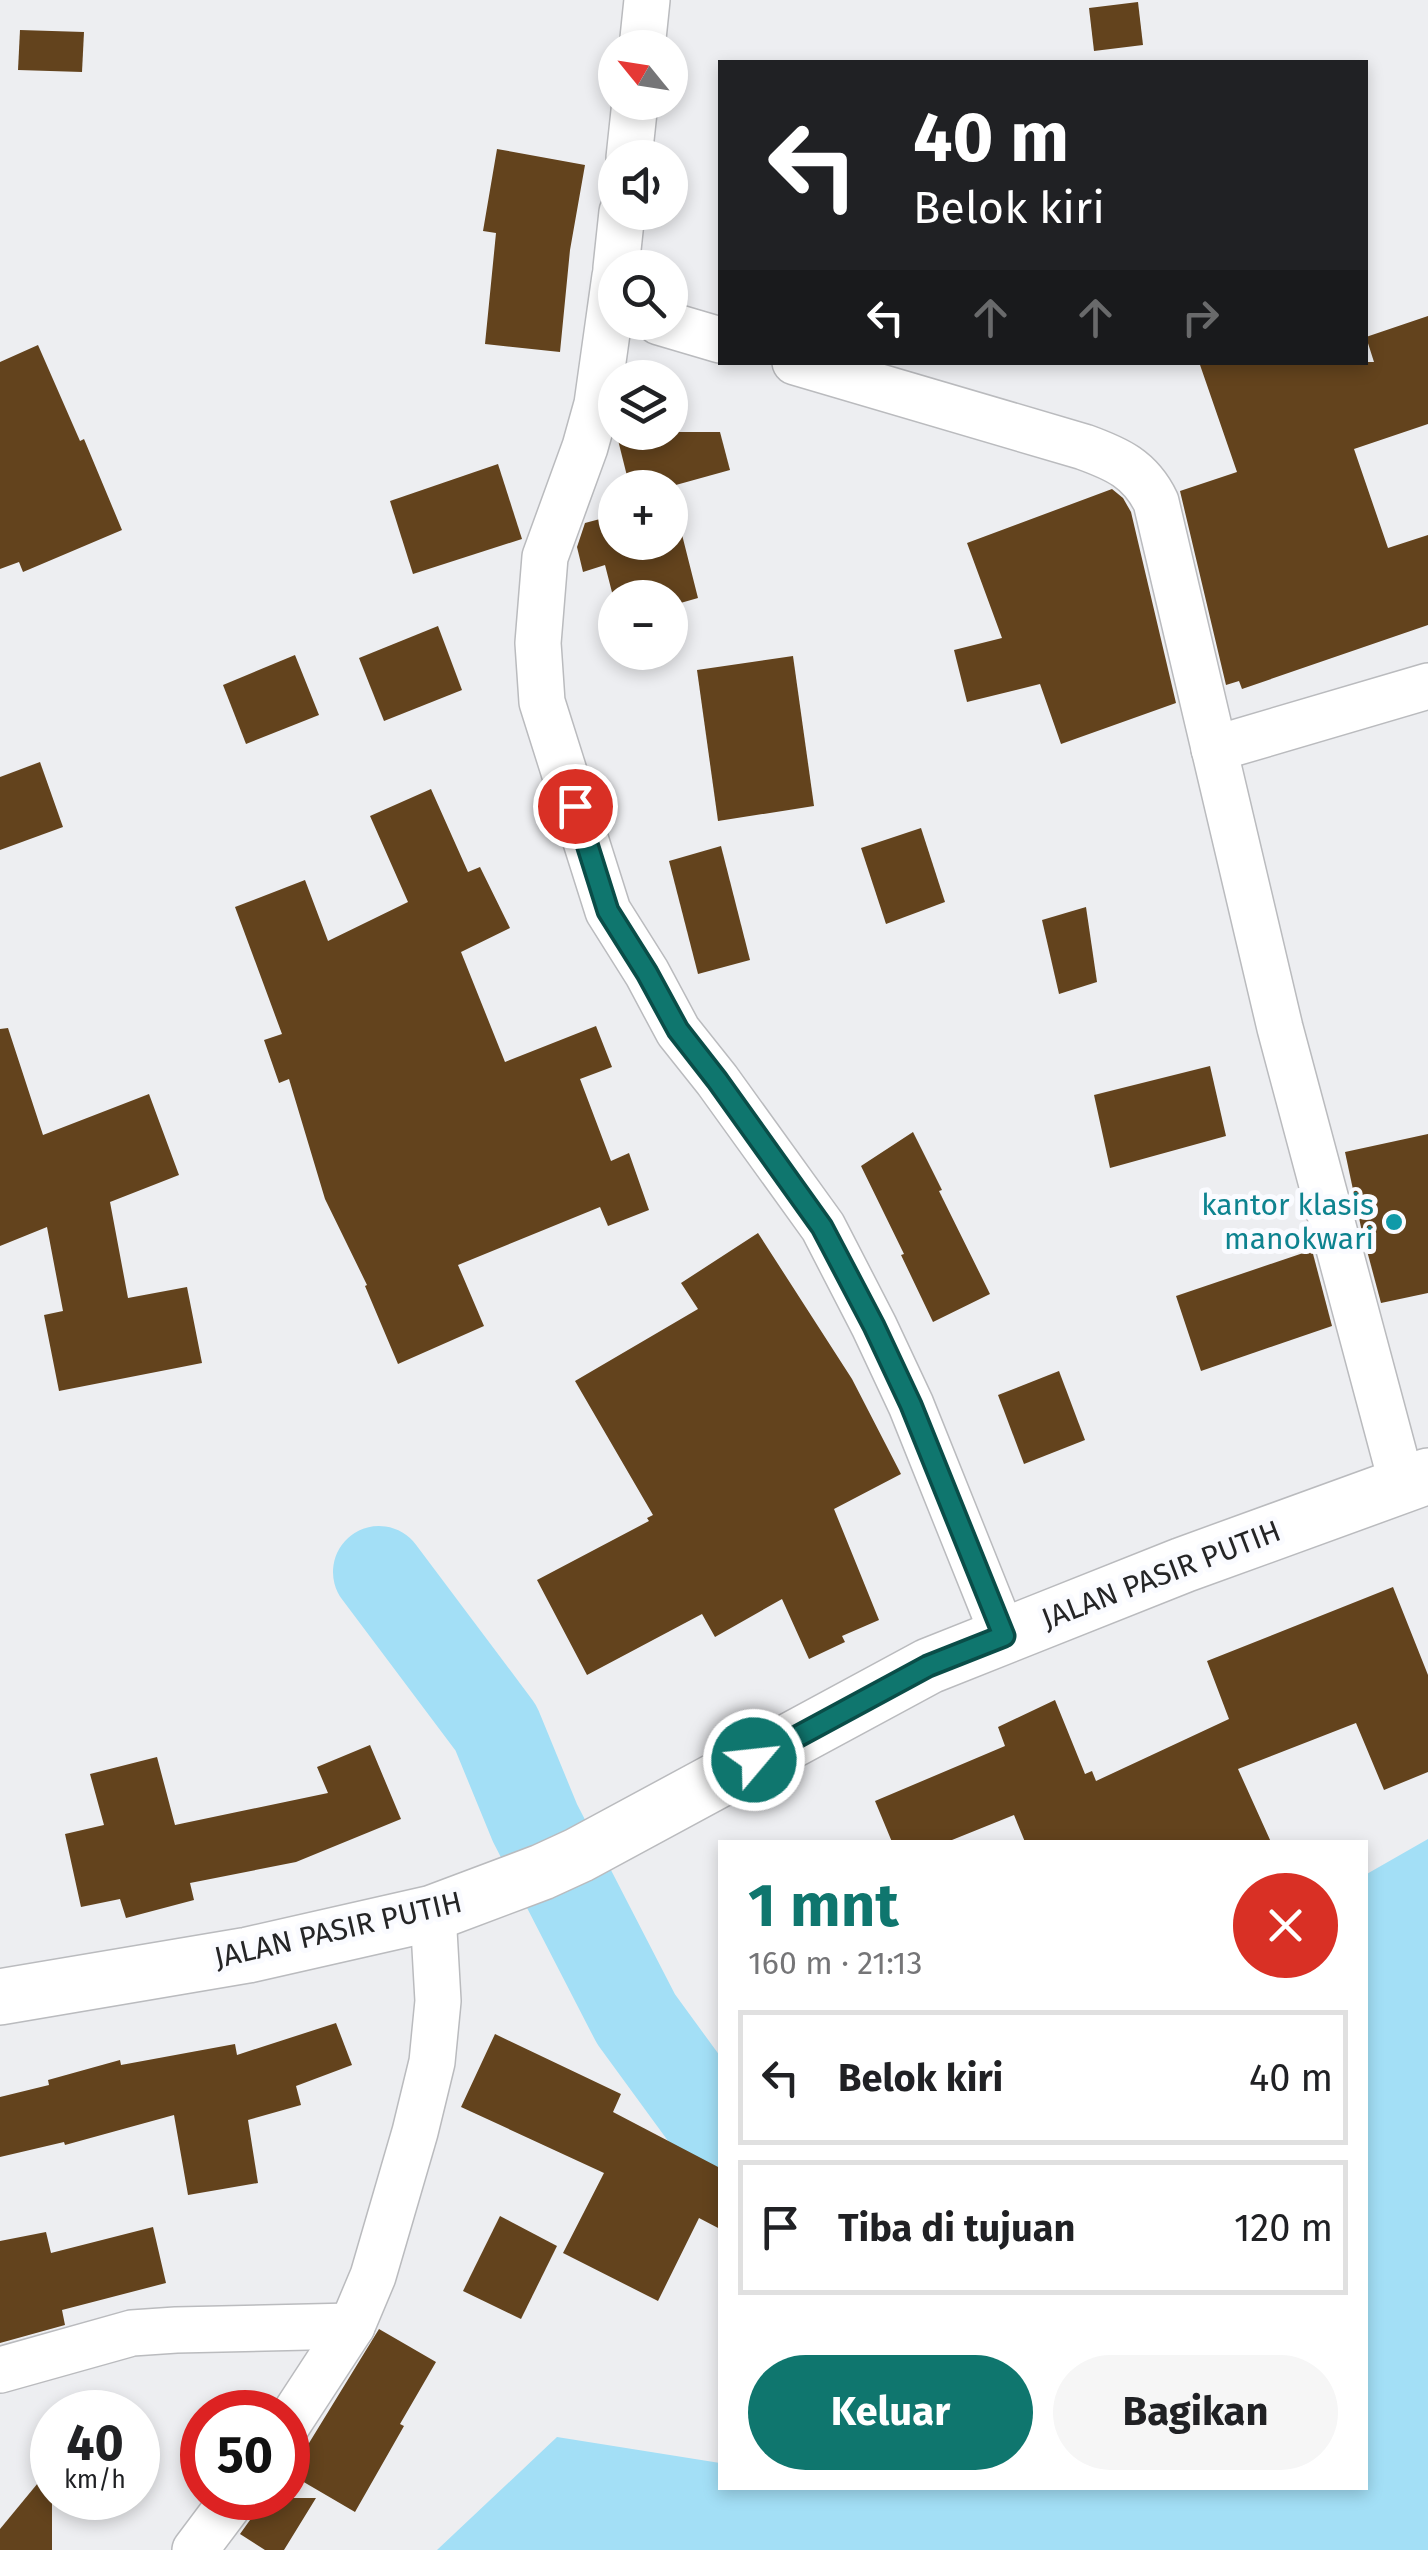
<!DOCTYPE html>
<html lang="id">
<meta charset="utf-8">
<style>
body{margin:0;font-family:"Fira Sans",sans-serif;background:#f6f6f6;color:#202124;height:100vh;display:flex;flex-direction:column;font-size:38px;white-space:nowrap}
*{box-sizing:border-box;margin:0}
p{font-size:32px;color:#757577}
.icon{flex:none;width:55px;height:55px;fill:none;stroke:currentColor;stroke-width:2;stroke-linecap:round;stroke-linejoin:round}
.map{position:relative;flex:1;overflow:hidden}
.side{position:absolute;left:718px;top:1840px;width:650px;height:650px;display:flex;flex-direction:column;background:#fff;border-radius:0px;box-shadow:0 5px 15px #0003}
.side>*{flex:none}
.banner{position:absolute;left:718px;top:60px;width:650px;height:305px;border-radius:0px;box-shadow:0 5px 15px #0003;background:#202124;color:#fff;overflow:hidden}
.needle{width:65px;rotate:300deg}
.controls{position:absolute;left:598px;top:30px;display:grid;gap:20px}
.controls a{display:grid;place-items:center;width:90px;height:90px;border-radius:50%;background:#fff;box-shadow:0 5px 15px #0003;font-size:50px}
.speed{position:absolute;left:30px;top:2390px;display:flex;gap:20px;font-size:50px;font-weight:700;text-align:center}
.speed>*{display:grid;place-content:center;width:130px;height:130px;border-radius:50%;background:#fff;box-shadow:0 5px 15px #0003;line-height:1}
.speed small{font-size:25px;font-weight:400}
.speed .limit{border:15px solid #d22;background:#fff;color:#111}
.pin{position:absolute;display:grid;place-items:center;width:85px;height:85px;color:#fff;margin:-42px;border:5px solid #fff;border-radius:50%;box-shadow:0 2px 10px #0007}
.me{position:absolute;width:110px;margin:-55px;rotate:62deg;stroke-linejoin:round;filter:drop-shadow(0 0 8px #0008)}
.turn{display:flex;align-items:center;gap:35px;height:210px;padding:0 30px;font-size:45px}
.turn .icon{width:130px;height:130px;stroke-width:2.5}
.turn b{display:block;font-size:70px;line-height:85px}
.lanes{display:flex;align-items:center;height:95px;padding:0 30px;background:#0003;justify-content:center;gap:50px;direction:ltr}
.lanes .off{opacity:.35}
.round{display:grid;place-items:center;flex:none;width:105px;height:105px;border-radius:52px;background:#f6f6f6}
.overview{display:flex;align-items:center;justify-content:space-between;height:170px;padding:0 30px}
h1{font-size:60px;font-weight:700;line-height:75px;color:#0f766e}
.action{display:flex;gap:20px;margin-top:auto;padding:20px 30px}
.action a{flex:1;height:115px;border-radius:60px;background:#0f766e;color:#fff;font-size:40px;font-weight:700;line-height:115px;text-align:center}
.action a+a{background:#f6f6f6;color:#202124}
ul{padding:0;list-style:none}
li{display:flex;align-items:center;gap:30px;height:135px;margin:0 20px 15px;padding:0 10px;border:5px solid #e0e0e0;border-radius:0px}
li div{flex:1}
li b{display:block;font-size:38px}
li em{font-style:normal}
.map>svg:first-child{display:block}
.water{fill:#a3dff6}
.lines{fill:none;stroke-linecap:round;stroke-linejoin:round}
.river{stroke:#a3dff6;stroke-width:92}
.building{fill:#63431d}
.minor-casing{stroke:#babbbe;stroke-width:48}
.secondary-casing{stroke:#babbbe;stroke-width:58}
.minor{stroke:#fff;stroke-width:45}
.secondary{stroke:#fff;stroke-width:55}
.route-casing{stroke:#0a4d48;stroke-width:25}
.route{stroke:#0f766e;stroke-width:18}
.culture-dot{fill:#0f9aa8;stroke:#fafbff;stroke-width:4}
.labels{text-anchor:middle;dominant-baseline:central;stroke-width:10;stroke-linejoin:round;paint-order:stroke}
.culture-label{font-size:30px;fill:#0d838f;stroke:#fafbff;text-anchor:end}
.street-label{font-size:30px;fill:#252526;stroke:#fafbff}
</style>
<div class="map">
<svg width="1428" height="2550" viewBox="0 0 1428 2550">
<rect width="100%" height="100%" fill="#edeef1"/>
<path class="water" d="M 1428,1839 L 1428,2550 L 437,2550 L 557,2437 L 720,2463 L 720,2488 L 1365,2488 L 1365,1875 Z"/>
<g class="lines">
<path class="river" d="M 379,1572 L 496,1728 L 535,1823 L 636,2019 L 720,2134"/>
</g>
<g class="building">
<path d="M 1138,2 L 1143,45 L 1094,51 L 1089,8 Z"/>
<path d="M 20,30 L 84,32 L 82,72 L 18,70 Z"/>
<path d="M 497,149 L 585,165 L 570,250 L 560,352 L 485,344 L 496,233 L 483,231 Z"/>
<path d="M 1428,316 L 1428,424 L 1354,449 L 1388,548 L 1428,535 L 1428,625 L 1242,689 L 1239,681 L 1226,685 L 1180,491 L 1237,472 L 1199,362 L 1374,362 L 1366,337 Z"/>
<path d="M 38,345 L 80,441 L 84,439 L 122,530 L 23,572 L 19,562 L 0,569 L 0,362 Z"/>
<path d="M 616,432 L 720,432 L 730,470 L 665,488 L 630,488 Z"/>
<path d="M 498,464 L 522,539 L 413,574 L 390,501 Z"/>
<path d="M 1112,489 L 1123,498 L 1131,512 L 1176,703 L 1061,744 L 1040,684 L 967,702 L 954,650 L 1002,638 L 967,543 Z"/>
<path d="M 670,499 L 673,499 L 698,598 L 670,606 L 670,598 L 615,598 L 615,604 L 605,565 L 583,572 L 577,547 L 585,523 L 615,515 L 615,542 L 670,542 Z"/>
<path d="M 438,626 L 462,690 L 384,721 L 359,658 Z"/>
<path d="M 295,655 L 319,715 L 246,744 L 223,685 Z"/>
<path d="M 793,656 L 814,806 L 718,821 L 697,670 Z"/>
<path d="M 40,762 L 63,827 L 0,850 L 0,777 Z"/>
<path d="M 431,789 L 468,872 L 480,867 L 510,928 L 461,952 L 505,1062 L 596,1026 L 612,1067 L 580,1079 L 611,1161 L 629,1153 L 649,1210 L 608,1226 L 600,1207 L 458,1265 L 484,1326 L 398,1364 L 365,1286 L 367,1285 L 325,1199 L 289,1079 L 279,1083 L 264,1040 L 282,1034 L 235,907 L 305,880 L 328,941 L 408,902 L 370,816 Z"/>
<path d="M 921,828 L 945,902 L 886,924 L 861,848 Z"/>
<path d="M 721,846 L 750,960 L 698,974 L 669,861 Z"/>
<path d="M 1086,907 L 1097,982 L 1059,994 L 1042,920 Z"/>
<path d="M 8,1028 L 43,1135 L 149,1094 L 179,1175 L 110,1202 L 128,1298 L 187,1287 L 202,1363 L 59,1391 L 44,1315 L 63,1311 L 47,1227 L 0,1246 L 0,1029 Z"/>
<path d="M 1210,1066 L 1226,1136 L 1110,1168 L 1094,1095 Z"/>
<path d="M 913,1132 L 942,1190 L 939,1191 L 990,1294 L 933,1322 L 901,1255 L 904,1254 L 861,1166 Z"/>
<path d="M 1428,1134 L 1428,1293 L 1381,1303 L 1362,1232 L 1345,1152 Z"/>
<path d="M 758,1233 L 852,1379 L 901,1474 L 834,1509 L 879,1620 L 842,1636 L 845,1642 L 809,1659 L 782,1599 L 715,1637 L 702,1614 L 587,1675 L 537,1580 L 649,1521 L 647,1518 L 653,1515 L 575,1381 L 698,1309 L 681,1283 Z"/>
<path d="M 1312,1250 L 1332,1326 L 1201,1371 L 1176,1296 Z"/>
<path d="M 1059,1371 L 1085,1440 L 1024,1464 L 998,1395 Z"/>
<path d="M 1393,1587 L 1428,1675 L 1428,1772 L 1384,1790 L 1356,1723 L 1238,1769 L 1271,1842 L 1025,1842 L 1014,1815 L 947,1842 L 892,1842 L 875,1801 L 1005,1746 L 998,1727 L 1055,1700 L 1085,1774 L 1092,1771 L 1096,1781 L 1229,1719 L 1207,1661 Z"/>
<path d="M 370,1745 L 401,1819 L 296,1862 L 190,1883 L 194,1900 L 126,1918 L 120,1899 L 81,1907 L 65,1834 L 104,1825 L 90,1774 L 157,1757 L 175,1825 L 328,1793 L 317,1767 Z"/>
<path d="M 336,2023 L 352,2065 L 296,2086 L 301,2105 L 248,2120 L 258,2183 L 188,2195 L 174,2115 L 65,2145 L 64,2142 L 0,2157 L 0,2097 L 49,2085 L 48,2080 L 120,2060 L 121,2065 L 235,2044 L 237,2055 Z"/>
<path d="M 495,2034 L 621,2094 L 613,2112 L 720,2168 L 720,2229 L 699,2218 L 658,2301 L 563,2253 L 604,2173 L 461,2107 Z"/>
<path d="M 500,2216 L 557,2246 L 521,2319 L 463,2291 Z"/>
<path d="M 153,2227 L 166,2283 L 62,2310 L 65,2325 L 0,2343 L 0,2241 L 46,2232 L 51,2253 Z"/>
<path d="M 379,2329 L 436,2362 L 400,2424 L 404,2426 L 355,2512 L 290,2474 Z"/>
<path d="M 52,2466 L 52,2550 L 0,2550 L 0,2529 Z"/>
<path d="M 260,2498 L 316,2498 L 284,2550 L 265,2550 L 240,2534 L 255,2513 Z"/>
</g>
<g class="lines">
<defs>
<g id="minor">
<path d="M 642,48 L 647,0"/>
<path d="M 629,158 L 635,102"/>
<path d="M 616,268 L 622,212"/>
<path d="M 615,276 L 597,404 L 585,447 L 545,557 L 538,643 L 542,702 L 608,911 L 647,973 L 678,1031 L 717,1080 L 823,1227 L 874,1326 L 911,1405 L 1004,1637"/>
<path d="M 659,322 L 720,340"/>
<path d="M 795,362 L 1084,447 C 1117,459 1140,469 1156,502 L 1280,1028 L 1402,1484"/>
<path d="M 1214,749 L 1428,686"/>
<path d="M 0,2370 L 132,2333 L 176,2330 L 352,2326"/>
<path d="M 288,2424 L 352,2326 L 373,2276 L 415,2132 L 432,2062 L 438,2001 L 433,1913"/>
<path d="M 195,2550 L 234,2498"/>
</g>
<path id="secondary" d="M 0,1997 L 248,1955 L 433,1913 L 542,1872 L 579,1855 L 929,1666 L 1183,1565 L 1428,1476"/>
</defs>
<use href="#minor" class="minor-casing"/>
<use href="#secondary" class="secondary-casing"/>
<use href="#minor" class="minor"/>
<use href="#secondary" class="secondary"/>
</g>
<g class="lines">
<defs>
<path id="route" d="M 575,806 L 608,911 L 647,973 L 678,1030 L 717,1080 L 822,1227 L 874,1326 L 911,1405 L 1004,1636 L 928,1666 L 754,1760"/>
</defs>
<use href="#route" class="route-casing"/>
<use href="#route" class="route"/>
</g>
<circle class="culture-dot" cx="1394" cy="1222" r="10"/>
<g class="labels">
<g class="culture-label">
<text x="1374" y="1205">kantor klasis<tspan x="1374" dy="34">manokwari</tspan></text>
</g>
<g class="street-label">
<text transform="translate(1161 1575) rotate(-21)">JALAN PASIR PUTIH</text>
<text transform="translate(338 1930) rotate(-13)">JALAN PASIR PUTIH</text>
</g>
</g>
</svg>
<div class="controls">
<a><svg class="needle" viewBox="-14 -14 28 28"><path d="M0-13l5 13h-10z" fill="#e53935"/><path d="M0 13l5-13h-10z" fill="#757577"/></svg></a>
<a><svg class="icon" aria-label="sound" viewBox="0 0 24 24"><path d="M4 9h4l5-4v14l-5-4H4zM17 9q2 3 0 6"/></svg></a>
<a><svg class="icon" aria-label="search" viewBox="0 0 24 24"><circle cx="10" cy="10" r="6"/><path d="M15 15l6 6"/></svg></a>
<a><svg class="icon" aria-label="layers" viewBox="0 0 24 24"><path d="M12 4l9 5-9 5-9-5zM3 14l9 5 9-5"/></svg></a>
<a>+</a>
<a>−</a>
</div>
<div class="speed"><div>40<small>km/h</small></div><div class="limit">50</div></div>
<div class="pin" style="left:575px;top:806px;background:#d93025"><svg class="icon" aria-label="arrive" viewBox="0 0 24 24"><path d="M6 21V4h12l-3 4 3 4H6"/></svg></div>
<svg class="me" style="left:754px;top:1760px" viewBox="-20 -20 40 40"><circle r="17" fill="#0f766e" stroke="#fff" stroke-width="3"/><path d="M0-11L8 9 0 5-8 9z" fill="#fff"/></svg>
<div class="banner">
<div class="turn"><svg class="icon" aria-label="left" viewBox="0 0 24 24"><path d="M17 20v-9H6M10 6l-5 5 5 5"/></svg><div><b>40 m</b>Belok kiri</div></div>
<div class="lanes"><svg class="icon" aria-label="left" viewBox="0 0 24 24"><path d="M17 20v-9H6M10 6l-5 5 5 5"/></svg><svg class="icon off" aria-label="ahead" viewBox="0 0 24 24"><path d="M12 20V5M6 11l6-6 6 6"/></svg><svg class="icon off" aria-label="ahead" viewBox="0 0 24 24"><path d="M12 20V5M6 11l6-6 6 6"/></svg><svg class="icon off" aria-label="right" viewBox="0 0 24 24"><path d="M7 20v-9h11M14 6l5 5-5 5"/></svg></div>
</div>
<section class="side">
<div class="overview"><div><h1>1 mnt</h1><p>160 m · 21:13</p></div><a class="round" style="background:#d93025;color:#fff"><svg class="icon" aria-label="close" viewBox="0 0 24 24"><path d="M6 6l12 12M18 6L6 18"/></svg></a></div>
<ul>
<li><svg class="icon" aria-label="left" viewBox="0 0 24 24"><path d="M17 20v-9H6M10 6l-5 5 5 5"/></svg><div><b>Belok kiri</b></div><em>40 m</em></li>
<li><svg class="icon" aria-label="arrive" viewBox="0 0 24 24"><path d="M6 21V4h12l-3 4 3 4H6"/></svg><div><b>Tiba di tujuan</b></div><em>120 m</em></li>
</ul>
<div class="action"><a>Keluar</a><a>Bagikan</a></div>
</section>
</div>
